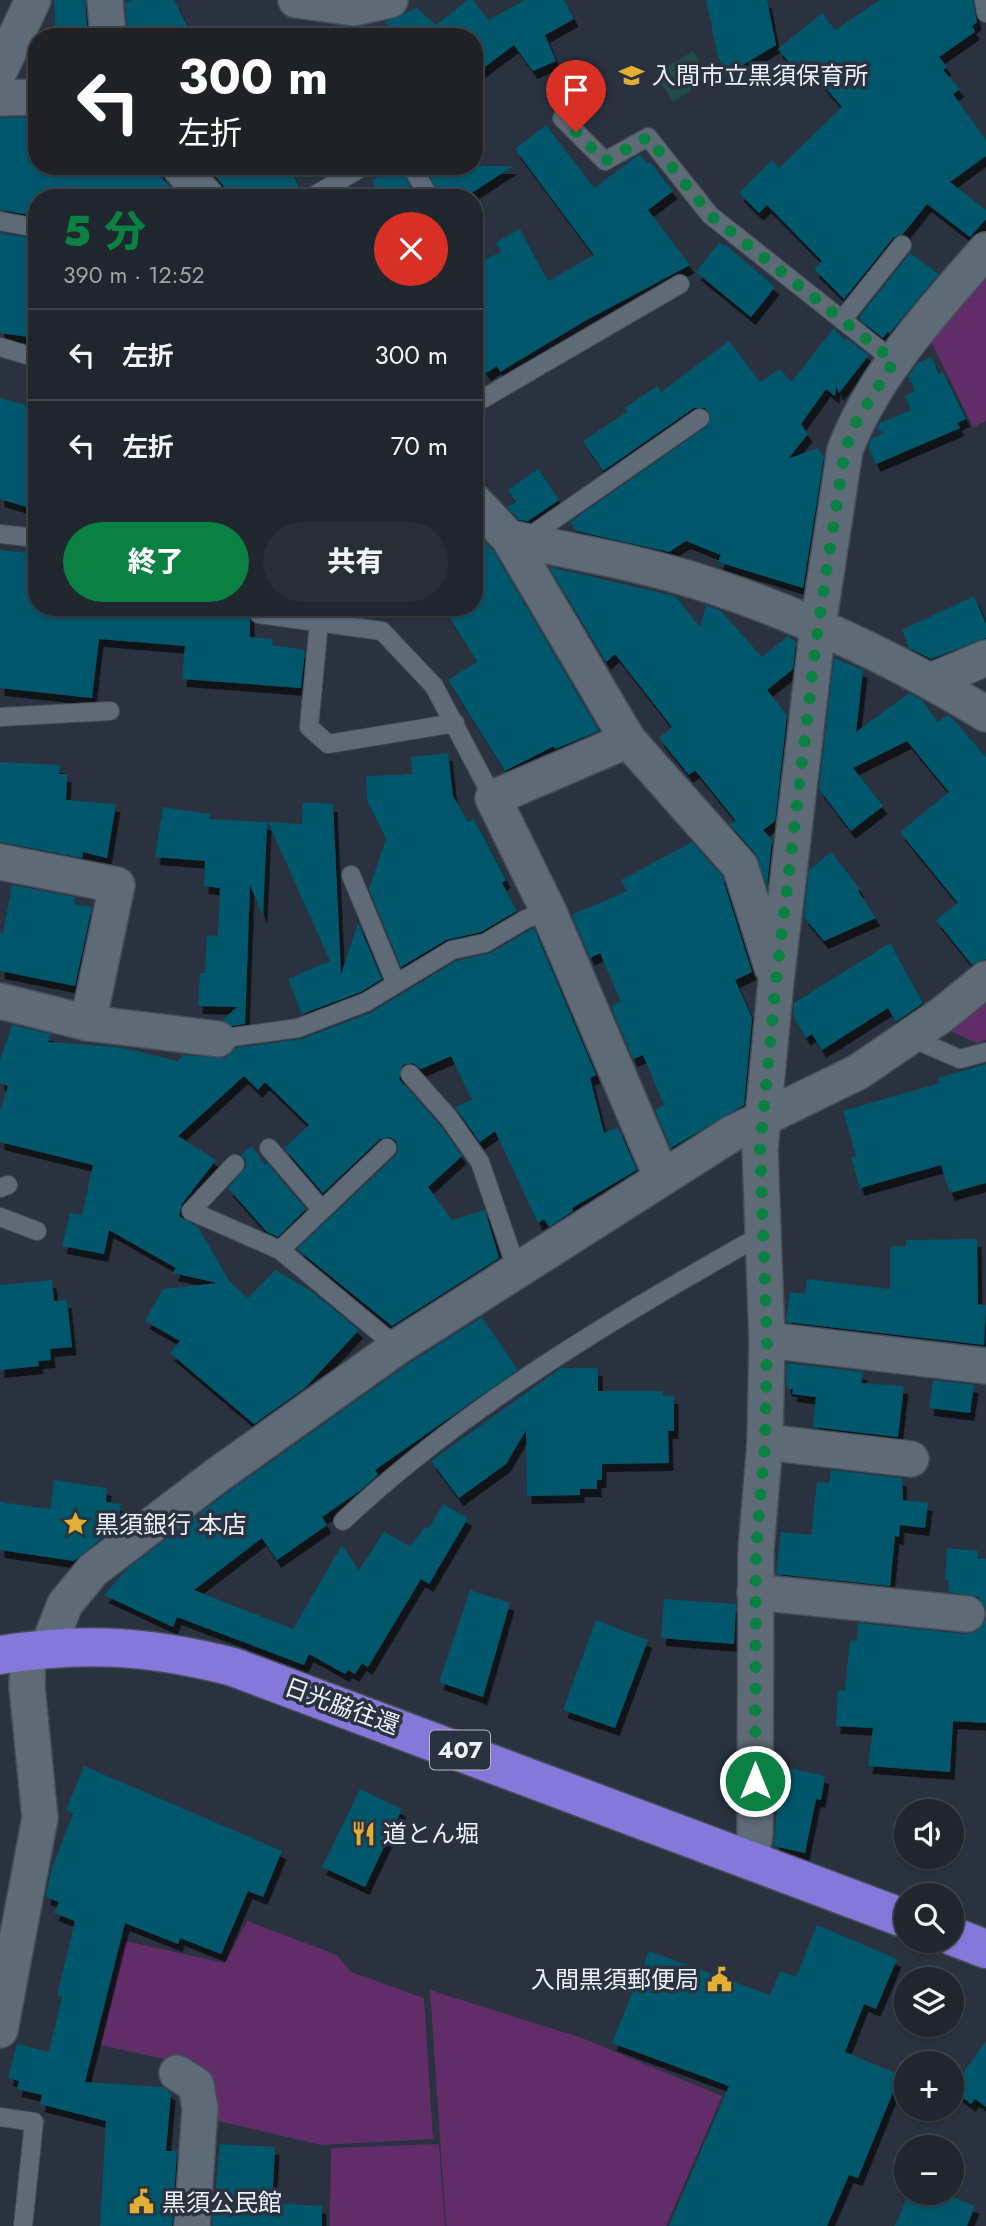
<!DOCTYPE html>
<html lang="ja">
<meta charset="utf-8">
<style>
body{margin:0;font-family:Jost,"Noto Sans JP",sans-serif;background:#272e36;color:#f1f3f6;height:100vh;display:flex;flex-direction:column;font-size:26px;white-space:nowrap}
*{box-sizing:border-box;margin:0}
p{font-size:23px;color:#a1a5aa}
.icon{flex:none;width:38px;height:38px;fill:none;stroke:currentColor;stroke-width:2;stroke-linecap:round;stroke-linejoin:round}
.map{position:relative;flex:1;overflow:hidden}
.details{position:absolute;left:28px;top:189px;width:455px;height:427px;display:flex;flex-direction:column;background:#1f262e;border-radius:28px;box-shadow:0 2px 5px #0004,0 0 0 2px #3c434a}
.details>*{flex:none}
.banner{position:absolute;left:28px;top:28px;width:455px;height:147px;border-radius:28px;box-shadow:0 2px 5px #0004,0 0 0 2px #3c434a;background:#202124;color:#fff;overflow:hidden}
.tools{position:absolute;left:894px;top:1799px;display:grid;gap:14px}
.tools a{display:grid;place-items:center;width:70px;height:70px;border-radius:50%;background:#1f262e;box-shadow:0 2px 5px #0004,0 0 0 2px #3c434a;font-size:35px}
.pin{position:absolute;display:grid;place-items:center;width:60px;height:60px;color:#fff;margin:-72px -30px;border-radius:50% 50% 50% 0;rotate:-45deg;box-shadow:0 0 7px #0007}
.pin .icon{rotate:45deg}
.me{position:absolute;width:77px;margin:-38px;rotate:0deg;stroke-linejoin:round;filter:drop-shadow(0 0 5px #0008)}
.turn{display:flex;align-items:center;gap:24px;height:147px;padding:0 35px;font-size:32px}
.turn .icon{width:91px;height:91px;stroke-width:2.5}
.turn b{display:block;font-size:49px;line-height:60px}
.round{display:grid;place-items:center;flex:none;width:74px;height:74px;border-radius:37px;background:#272e36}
.overview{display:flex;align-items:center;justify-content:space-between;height:119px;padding:0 35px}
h1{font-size:42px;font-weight:800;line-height:52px;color:#0b8043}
.cta{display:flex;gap:14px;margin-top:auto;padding:14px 35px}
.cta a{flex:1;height:80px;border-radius:42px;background:#0b8043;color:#fff;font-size:28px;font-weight:800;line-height:80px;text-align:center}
.cta a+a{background:#272e36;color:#f1f3f6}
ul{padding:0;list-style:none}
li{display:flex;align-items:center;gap:21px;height:91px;padding:0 35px;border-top:2px solid #3c434a}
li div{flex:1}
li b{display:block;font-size:26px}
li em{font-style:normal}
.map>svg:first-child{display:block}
.green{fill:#612d68}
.water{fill:#1f4c48}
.building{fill:#06576a;filter:url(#shadow)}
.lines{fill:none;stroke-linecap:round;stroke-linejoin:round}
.service-casing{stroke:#454e57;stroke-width:20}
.minor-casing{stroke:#454e57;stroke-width:38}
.trunk-casing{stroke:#454e57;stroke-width:41}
.service{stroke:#5f6a77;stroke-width:18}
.minor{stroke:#5f6a77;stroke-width:35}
.trunk{stroke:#8677da;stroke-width:38}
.route{stroke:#0b8043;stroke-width:12;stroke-dasharray:0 21.6}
.labels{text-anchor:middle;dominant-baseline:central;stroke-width:7;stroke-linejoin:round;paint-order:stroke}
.shield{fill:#29323e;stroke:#b1b8c1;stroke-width:2}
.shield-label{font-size:23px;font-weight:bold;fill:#ebf1f9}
.poi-label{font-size:24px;fill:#ebf1f9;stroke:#29323e;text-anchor:start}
.street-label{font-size:24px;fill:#ebf1f9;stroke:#29323e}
</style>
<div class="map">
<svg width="986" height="2226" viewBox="0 0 986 2226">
<defs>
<filter id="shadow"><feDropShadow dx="4.5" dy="8" stdDeviation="0" flood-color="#0009"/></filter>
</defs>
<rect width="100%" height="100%" fill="#29323e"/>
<g class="green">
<path d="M 986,264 L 986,421 L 973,427 L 928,335 Z"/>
<path d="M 986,994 L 986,1040 L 977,1043 L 944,1028 Z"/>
<path d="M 247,1921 L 337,1955 L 351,1972 L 424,1998 L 433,2139 L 321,2145 L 214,2120 L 186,2064 L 101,2045 L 125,1941 L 225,1963 Z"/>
<path d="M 430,1990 L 582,2038 L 722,2096 L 666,2226 L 446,2226 Z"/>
<path d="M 439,2144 L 445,2226 L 330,2226 L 331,2148 Z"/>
</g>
<path class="water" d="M 693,51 L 710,78 L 673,102 L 656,74 Z"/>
<g class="building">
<path d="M 54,0 L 85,0 L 88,37 L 56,37 Z"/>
<path d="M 132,0 L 174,0 L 193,37 L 128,37 L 125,3 Z"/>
<path d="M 468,0 L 473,0 L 489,20 L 524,0 L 564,0 L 574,19 L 545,35 L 556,61 L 533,71 L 514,45 L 474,75 L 474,37 L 401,37 L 384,22 L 417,8 L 436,25 Z"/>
<path d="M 706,0 L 767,0 L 776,45 L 726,75 L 718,56 Z"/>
<path d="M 880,0 L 973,0 L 977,22 L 972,26 L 975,32 L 939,57 L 947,67 L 943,70 L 960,89 L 953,94 L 986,140 L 986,156 L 950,182 L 986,210 L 986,219 L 970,237 L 927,204 L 903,234 L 893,238 L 844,299 L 814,269 L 822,261 L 767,205 L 759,213 L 739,193 L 772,160 L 779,168 L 842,107 L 812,72 L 803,79 L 778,49 L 822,13 L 835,30 Z"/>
<path d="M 37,117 L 37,166 L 159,166 L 163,179 L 180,198 L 162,198 L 158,193 L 152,198 L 147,191 L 139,198 L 37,198 L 37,216 L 0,210 L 0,118 Z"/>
<path d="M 546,125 L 594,188 L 640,154 L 647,164 L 650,162 L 673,191 L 648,210 L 690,265 L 583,322 L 500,372 L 497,366 L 486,373 L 474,354 L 474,265 L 501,252 L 496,242 L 520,229 L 548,281 L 594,255 L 515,149 Z"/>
<path d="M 206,166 L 289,166 L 301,191 L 299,198 L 227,198 L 223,185 Z"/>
<path d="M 397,166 L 400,166 L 417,198 L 382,198 L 372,180 Z"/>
<path d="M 424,166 L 513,166 L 464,198 L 441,198 Z"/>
<path d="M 0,233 L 37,239 L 37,338 L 0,333 Z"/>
<path d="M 719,243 L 727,246 L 775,287 L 751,317 L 696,272 Z"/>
<path d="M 910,253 L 939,274 L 889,334 L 888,331 L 883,338 L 861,321 L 860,316 Z"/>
<path d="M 834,328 L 844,340 L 846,338 L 869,355 L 839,393 L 836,386 L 835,396 L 826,389 L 801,424 L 808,434 L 788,459 L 817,448 L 824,457 L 803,588 L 718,562 L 721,555 L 686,541 L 669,552 L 576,531 L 570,522 L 706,427 L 711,418 L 705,408 L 694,408 L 603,471 L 583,441 L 627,412 L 625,408 L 657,386 L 661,392 L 729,341 L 760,382 L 780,369 L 791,382 Z"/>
<path d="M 931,357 L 939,374 L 943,372 L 966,419 L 957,423 L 960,428 L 876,464 L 868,447 L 872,438 L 884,433 L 877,428 L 880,423 L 911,410 L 905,396 L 915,391 L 908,376 L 918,363 Z"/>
<path d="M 0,398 L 37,408 L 37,510 L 0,499 Z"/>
<path d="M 538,469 L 559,500 L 528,521 L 519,520 L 507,507 L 516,502 L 508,490 Z"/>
<path d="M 474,531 L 493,550 L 599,731 L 555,749 L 554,746 L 505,771 L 448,680 L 477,662 L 443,607 L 474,607 Z"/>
<path d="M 0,550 L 37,554 L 37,607 L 250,607 L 250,637 L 273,639 L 272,645 L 305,650 L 301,688 L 182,679 L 185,646 L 99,639 L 92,698 L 0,688 Z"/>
<path d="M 549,567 L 675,596 L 700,627 L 706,605 L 721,611 L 762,657 L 788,636 L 796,642 L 793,669 L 767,690 L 787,715 L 775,821 L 763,830 L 772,840 L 767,885 L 755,853 L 729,824 L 736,821 L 695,770 L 689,775 L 659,738 L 672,727 L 615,654 L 606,662 Z"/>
<path d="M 974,596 L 986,624 L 986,638 L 931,659 L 909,648 L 902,630 Z"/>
<path d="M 834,658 L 863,670 L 856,732 L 909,693 L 922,700 L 938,722 L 948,715 L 952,718 L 986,757 L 986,959 L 972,965 L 936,920 L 958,903 L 900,832 L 949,792 L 907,741 L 853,768 L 883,806 L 851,831 L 819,789 Z"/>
<path d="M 448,753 L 453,796 L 468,822 L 474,819 L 506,880 L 502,883 L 517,911 L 481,932 L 446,940 L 401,967 L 369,889 L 386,839 L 367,800 L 366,776 L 412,774 L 411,757 Z"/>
<path d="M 0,762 L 60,765 L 59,774 L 67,774 L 66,800 L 116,804 L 107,858 L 83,852 L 82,858 L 0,842 Z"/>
<path d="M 303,802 L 333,804 L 341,975 L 358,923 L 382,979 L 361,992 L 302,1014 L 288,979 L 330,961 L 268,822 L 302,824 Z"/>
<path d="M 163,807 L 210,814 L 209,819 L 267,822 L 263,916 L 250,885 L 245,1024 L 232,1026 L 223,1020 L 237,1007 L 198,1006 L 200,973 L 205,973 L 207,935 L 218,936 L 220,888 L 204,886 L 205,861 L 155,857 Z"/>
<path d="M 692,842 L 722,876 L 752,972 L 735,980 L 752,1018 L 744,1105 L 671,1148 L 655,1110 L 664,1105 L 643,1055 L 633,1059 L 611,1006 L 621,1002 L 600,953 L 590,958 L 572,915 L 627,891 L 621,880 Z"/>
<path d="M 831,852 L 860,889 L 858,891 L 876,918 L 824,941 L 804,917 L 809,870 Z"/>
<path d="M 12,885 L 75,897 L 74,904 L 92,907 L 75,986 L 0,971 L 0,933 L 3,933 Z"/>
<path d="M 534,928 L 596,1075 L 590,1078 L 604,1133 L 618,1127 L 637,1170 L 572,1208 L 573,1211 L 549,1227 L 544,1219 L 538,1223 L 495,1131 L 480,1142 L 455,1107 L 472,1100 L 451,1056 L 421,1069 L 413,1063 L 403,1065 L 399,1079 L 440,1125 L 462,1156 L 428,1187 L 452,1220 L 485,1210 L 499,1258 L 392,1326 L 297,1249 L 395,1156 L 398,1151 L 396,1141 L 390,1137 L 380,1139 L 323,1193 L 284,1148 L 309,1125 L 265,1082 L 258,1090 L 244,1076 L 178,1136 L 216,1160 L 182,1204 L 179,1216 L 198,1227 L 230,1282 L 248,1298 L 275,1270 L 311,1291 L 359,1330 L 305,1388 L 254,1424 L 170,1353 L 180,1341 L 145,1321 L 163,1289 L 218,1283 L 173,1273 L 176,1268 L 109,1230 L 104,1254 L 62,1246 L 70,1213 L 82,1215 L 93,1165 L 0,1142 L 0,1111 L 8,1086 L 0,1083 L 0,1060 L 12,1025 L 51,1034 L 48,1042 L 119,1047 L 177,1061 L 184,1055 L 225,1058 L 235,1048 L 302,1039 L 370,1013 L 456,961 L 490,953 Z"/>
<path d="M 890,943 L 923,1003 L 896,1022 L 888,1008 L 822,1050 L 812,1034 L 806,1038 L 793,1016 L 794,1003 Z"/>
<path d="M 986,1064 L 986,1183 L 950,1193 L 941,1165 L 860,1188 L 851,1157 L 856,1156 L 843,1111 L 940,1083 L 938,1078 Z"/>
<path d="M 252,1146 L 265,1165 L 267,1163 L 306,1209 L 278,1237 L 267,1232 L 228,1188 L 246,1167 L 246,1160 L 241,1154 Z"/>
<path d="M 977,1239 L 978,1304 L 986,1305 L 984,1345 L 786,1322 L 790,1292 L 805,1294 L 807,1279 L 890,1289 L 890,1247 L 906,1246 L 906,1240 Z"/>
<path d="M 52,1280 L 54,1301 L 67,1300 L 72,1347 L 50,1349 L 51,1360 L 38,1361 L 39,1366 L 0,1370 L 0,1285 Z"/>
<path d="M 482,1317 L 518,1370 L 375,1470 L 378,1475 L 361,1490 L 322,1517 L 327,1525 L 277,1560 L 262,1538 L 194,1590 L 293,1629 L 342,1545 L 359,1570 L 384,1532 L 410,1546 L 425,1527 L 429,1528 L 443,1504 L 468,1518 L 429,1584 L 421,1579 L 368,1667 L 362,1663 L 355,1674 L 348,1670 L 345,1674 L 309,1654 L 304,1665 L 177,1617 L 173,1627 L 104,1595 L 128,1568 L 228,1492 L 408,1364 Z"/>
<path d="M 787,1363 L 863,1372 L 861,1383 L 904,1386 L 898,1437 L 813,1427 L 816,1397 L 792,1394 L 793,1389 L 788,1389 L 786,1384 Z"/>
<path d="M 565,1365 L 563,1368 L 598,1368 L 598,1391 L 663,1391 L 663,1396 L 674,1396 L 674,1431 L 668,1431 L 669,1463 L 602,1464 L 602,1480 L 597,1480 L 597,1489 L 580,1489 L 580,1495 L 527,1496 L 526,1430 L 506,1464 L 459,1498 L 431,1461 Z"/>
<path d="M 933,1380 L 974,1385 L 970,1413 L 929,1408 Z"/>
<path d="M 831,1470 L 902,1478 L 903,1500 L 928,1503 L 925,1528 L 900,1525 L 899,1537 L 895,1536 L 890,1586 L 776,1574 L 781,1532 L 811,1535 L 817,1482 L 829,1483 Z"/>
<path d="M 54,1480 L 107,1488 L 106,1502 L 121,1504 L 117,1526 L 74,1561 L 0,1550 L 0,1502 L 50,1509 Z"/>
<path d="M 947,1548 L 978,1551 L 978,1558 L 986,1559 L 986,1609 L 978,1597 L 948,1592 L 949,1580 L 945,1580 Z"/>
<path d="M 470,1590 L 510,1603 L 483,1697 L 439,1682 Z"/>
<path d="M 664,1599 L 736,1604 L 734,1644 L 661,1638 Z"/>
<path d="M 986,1619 L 986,1723 L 953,1721 L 950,1772 L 868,1766 L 873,1728 L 836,1726 L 838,1690 L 845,1691 L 850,1640 L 857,1641 L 858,1623 L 966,1634 L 976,1632 Z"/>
<path d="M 596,1620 L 648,1640 L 615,1728 L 563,1710 Z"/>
<path d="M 775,1765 L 825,1776 L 821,1800 L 816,1799 L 805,1853 L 774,1846 L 778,1791 Z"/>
<path d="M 84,1766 L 282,1851 L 263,1897 L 248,1891 L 221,1954 L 180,1938 L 178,1944 L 125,1923 L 85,2082 L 163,2087 L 171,2093 L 166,2151 L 177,2151 L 172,2226 L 100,2226 L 106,2121 L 40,2104 L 42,2095 L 17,2089 L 19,2081 L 8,2078 L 17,2044 L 49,2052 L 62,1997 L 57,1995 L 75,1921 L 54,1913 L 59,1902 L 46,1897 L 51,1871 L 73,1813 L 66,1810 Z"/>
<path d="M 360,1789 L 402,1809 L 365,1887 L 322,1867 Z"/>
<path d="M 817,1925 L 897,1959 L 876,2009 L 864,2004 L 845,2052 L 900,2075 L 858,2178 L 849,2175 L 827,2226 L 669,2226 L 729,2086 L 612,2043 L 649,1951 L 770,1995 L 780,1971 L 796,1977 Z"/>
<path d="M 986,2041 L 986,2107 L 975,2099 L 971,2104 L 952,2089 Z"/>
<path d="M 220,2144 L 275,2147 L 272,2203 L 322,2206 L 322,2226 L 212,2226 Z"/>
<path d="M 909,2193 L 942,2193 L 975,2206 L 967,2226 L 895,2226 Z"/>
</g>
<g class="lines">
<defs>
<g id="service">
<path d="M 984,0 L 986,13"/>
<path d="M 562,118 L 605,161 L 648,137 L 710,215 L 894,361"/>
<path d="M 411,166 L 430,198"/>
<path d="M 310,198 L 364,166"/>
<path d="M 0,221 L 37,228"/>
<path d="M 842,320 L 902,245"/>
<path d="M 0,347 L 37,358"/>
<path d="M 474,404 L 680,284"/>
<path d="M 0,534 L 37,538"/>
<path d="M 523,541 L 700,418"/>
<path d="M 259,614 L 382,631 L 434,686 L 493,798"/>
<path d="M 319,622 L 309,727 L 328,744 L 455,723"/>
<path d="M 0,717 L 110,711"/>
<path d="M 351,875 L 396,984"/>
<path d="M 909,1037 L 960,1059 L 986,1052"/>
<path d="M 218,1039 L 298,1028 L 366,1002 L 452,950 L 485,943 L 524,920 L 548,910"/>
<path d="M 410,1074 L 449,1118 L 480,1162 L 517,1270"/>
<path d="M 269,1148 L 322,1210"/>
<path d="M 235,1164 L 191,1211 L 280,1250 L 397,1347"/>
<path d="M 0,1188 L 8,1185"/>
<path d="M 0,1217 L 37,1231"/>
<path d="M 280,1250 L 387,1148"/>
<path d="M 343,1521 C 465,1406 619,1315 765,1233"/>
<path d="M 0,2117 L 34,2122 L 23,2226"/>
</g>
<g id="minor">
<path d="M 105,0 L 108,37"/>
<path d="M 296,0 L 354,8 L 390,0"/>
<path d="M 0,70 L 33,0"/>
<path d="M 0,98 L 37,97"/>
<path d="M 179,166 L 207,198"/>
<path d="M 474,501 L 509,538 L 628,740 L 740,866 L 772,967"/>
<path d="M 509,538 C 576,552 647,564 712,586 C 808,618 899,661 986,714"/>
<path d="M 931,681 L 986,658"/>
<path d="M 628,740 L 493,798 L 548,910 L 662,1178"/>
<path d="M 0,862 L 117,885 L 88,1023"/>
<path d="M 0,1001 L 88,1023 L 218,1039"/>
<path d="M 767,1340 L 986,1366"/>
<path d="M 765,1442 L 911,1459"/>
<path d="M 755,1592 L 967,1614"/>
<path d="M 48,1647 L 65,1604 L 93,1570 L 216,1476 L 397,1347 L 733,1133 L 858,1072 L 943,1014 L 986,979"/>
<path d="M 750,1860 L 755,1835 L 756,1549 L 765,1442 L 767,1340 L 760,1149 L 776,981 L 818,626 L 845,450 C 874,374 933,311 986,250"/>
<path d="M 0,2030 L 40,1818 L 27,1687 L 28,1651"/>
<path d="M 177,2073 L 196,2085 L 200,2108 L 192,2226"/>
</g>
<g id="trunk">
<path d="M 0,1655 C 84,1641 151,1646 233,1667 L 906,1919"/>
<path d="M 952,1936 L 986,1949"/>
</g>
</defs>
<use href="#service" class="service-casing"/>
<use href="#minor" class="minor-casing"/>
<use href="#trunk" class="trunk-casing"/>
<use href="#service" class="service"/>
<use href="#minor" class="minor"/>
<use href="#trunk" class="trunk"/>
</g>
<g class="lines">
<path class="route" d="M 576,132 L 605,161 L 648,137 L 710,215 L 894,361 L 855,424 L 845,450 L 818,626 L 776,981 L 760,1149 L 767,1340 L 765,1442 L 756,1549 L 755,1781"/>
</g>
<defs>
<symbol id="school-bare" viewBox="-9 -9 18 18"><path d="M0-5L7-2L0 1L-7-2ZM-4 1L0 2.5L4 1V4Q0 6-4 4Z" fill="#e3ae35" stroke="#29323e" stroke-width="2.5" paint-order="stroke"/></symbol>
<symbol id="sight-bare" viewBox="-9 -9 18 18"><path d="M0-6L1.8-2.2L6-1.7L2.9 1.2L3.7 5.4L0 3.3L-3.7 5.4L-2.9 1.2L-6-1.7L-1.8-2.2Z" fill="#e3ae35" stroke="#29323e" stroke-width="2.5" paint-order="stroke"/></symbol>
<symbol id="restaurant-bare" viewBox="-9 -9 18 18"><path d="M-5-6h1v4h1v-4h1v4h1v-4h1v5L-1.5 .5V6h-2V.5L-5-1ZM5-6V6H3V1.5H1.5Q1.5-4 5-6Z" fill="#e3ae35" stroke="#29323e" stroke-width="2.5" paint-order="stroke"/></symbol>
<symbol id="civic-bare" viewBox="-9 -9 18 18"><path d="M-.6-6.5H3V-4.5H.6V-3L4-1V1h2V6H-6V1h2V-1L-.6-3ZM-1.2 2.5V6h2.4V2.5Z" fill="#e3ae35" stroke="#29323e" stroke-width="2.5" paint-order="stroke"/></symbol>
</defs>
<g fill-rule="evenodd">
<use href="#school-bare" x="614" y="58" width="35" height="35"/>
<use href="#sight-bare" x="58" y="1506" width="35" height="35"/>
<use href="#restaurant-bare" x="346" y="1816" width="35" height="35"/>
<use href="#civic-bare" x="702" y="1962" width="35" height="35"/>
<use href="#civic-bare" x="124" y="2184" width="35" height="35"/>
</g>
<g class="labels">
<rect class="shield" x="430" y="1730.5" width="60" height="39" rx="5"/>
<g class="shield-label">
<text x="460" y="1750">407</text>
</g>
<g class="poi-label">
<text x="652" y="75">入間市立黒須保育所</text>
<text x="95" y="1524">黒須銀行 本店</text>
<text x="383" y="1833">道とん堀</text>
<text x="699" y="1979" text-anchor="end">入間黒須郵便局</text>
<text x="162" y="2202">黒須公民館</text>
</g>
<g class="street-label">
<text transform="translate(342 1706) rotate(20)">日光脇往還</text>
</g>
</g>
</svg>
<div class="tools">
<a><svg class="icon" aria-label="sound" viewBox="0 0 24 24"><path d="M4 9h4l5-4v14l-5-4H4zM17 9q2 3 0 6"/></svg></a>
<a><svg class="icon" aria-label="search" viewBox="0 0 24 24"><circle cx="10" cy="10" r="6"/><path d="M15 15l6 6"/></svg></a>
<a><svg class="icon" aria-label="layers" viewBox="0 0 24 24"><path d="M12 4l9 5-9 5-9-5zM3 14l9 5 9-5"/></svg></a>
<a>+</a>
<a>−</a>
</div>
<div class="pin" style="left:576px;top:132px;background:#d93025"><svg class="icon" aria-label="arrive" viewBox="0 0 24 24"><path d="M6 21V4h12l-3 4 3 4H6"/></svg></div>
<svg class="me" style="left:755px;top:1781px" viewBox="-20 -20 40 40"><circle r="17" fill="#0b8043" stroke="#fff" stroke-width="3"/><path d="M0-11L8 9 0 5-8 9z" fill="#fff"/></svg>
<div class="banner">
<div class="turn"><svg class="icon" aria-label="left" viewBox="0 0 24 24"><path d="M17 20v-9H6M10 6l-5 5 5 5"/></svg><div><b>300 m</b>左折</div></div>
</div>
<section class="details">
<div class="overview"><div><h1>5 分</h1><p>390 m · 12:52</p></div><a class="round" style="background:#d93025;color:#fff"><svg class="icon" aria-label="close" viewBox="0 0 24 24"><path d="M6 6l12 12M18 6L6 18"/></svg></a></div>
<ul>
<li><svg class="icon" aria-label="left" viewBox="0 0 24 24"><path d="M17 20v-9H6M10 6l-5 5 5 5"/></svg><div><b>左折</b></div><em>300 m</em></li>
<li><svg class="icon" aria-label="left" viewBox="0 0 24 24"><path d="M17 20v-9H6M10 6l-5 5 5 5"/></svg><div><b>左折</b></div><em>70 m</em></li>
</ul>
<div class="cta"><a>終了</a><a>共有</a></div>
</section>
</div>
